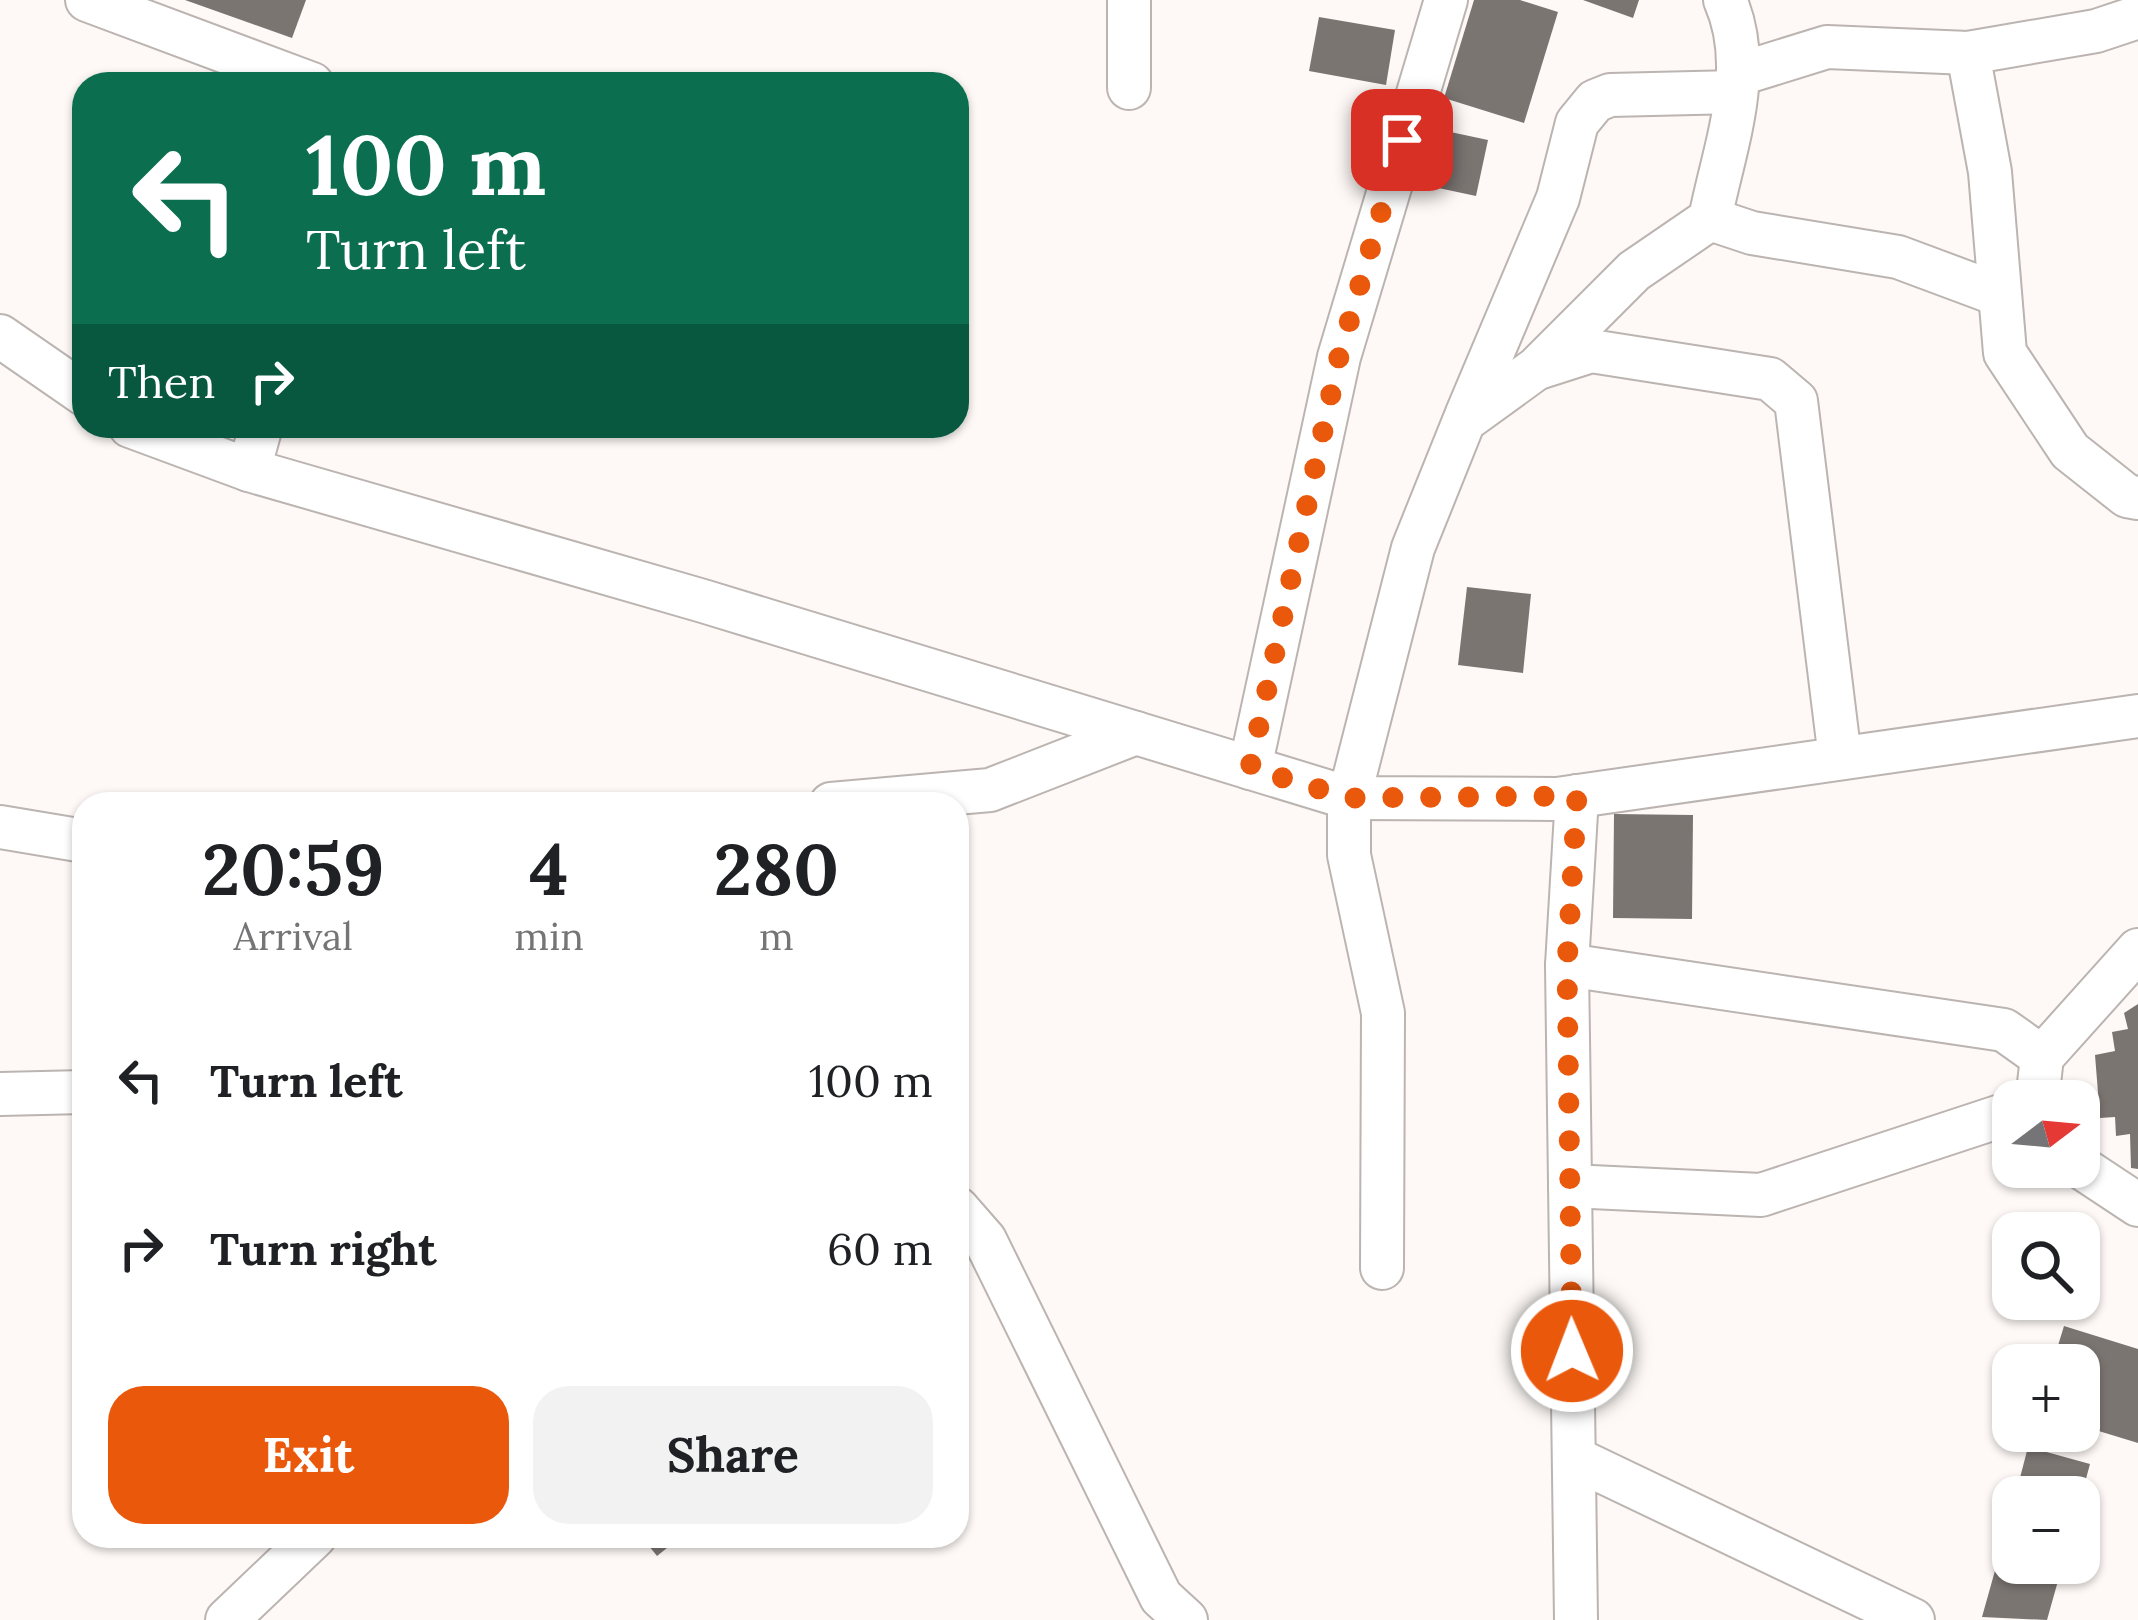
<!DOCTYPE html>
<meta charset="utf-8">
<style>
body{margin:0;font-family:Lora,serif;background:#f2f2f2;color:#202124;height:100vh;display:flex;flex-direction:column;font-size:45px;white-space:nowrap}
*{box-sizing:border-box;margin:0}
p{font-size:39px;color:#757577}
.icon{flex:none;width:66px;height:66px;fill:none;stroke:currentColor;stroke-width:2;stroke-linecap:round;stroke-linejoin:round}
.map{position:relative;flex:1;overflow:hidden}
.drawer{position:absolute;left:72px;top:792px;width:897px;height:756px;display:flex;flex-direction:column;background:#fff;border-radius:36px;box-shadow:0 3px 9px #0004}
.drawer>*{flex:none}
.hud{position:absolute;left:72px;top:72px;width:897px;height:366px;border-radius:36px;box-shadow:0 3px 9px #0004;background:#0b6e4f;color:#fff;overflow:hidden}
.needle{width:78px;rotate:74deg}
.fabs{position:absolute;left:1992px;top:1080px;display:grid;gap:24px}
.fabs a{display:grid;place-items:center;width:108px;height:108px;border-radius:24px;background:#fff;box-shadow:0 3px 9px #0004;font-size:60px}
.pin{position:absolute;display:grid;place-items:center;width:102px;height:102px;color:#fff;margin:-51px;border-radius:24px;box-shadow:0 6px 18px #0006}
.me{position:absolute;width:132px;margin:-66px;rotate:359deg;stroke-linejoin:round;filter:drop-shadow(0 0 9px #0008)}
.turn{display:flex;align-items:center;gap:42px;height:252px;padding:0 36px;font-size:54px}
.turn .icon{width:156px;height:156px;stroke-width:2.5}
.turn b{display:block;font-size:84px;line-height:102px}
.then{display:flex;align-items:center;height:114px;padding:0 36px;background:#0003;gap:24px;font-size:45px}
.eta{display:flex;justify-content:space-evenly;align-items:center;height:204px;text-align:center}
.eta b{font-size:72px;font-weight:800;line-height:84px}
.action{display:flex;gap:24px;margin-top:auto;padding:24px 36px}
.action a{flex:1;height:138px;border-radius:36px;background:#ea580c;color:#fff;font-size:48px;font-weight:800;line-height:138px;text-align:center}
.action a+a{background:#f2f2f2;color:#202124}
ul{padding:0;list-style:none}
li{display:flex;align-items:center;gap:36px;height:168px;padding:0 36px}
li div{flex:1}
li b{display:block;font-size:45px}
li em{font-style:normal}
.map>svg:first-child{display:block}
.building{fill:#7b7572}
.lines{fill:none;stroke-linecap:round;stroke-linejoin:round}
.minor-casing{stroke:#bbb4b1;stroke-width:46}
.minor{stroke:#fff;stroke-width:42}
.route{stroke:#ea580c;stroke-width:21;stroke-dasharray:0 37.8}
</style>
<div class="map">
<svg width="2138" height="1620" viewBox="0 0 2138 1620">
<rect width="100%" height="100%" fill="#fef9f6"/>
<g class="building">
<path d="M 185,0 L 306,0 L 292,38 Z"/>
<path d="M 1474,0 L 1520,0 L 1558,12 L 1524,123 L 1444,98 Z"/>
<path d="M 1583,0 L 1639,0 L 1633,18 Z"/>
<path d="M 1319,17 L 1395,30 L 1386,85 L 1309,71 Z"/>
<path d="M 1427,127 L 1488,140 L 1476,196 L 1415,183 Z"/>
<path d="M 1467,587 L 1531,594 L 1523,673 L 1458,665 Z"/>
<path d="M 1614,814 L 1693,815 L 1692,919 L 1613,918 Z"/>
<path d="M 2138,1004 L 2138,1169 L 2131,1168 L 2130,1134 L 2116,1136 L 2115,1117 L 2100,1118 L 2095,1055 L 2115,1051 L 2112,1032 L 2128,1029 L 2124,1013 Z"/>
<path d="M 2064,1326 L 2138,1349 L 2138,1443 L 2079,1425 L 2079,1365 L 2052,1365 Z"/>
<path d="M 2028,1447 L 2090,1464 L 2081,1497 L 2015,1497 Z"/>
<path d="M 2012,1510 L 2013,1563 L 2063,1563 L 2047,1620 L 1982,1617 Z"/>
<path d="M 641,1536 L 682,1536 L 657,1556 Z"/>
</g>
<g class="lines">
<defs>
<g id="minor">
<path d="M 87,0 L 312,84"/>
<path d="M 1129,0 L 1129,88"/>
<path d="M 1968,53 L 1990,172 L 2005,353 L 2070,451 L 2127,496 L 2138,498"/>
<path d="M 1740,74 L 1827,47 L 1968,53 L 2096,31 L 2138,17"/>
<path d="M 1710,219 L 1752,233 L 1898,257 L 2000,295"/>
<path d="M 0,336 L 84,394"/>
<path d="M 1538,368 L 1591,351 L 1770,379 L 1796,401 L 1840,758"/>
<path d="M 1466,416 L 1558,198 L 1577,123 L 1595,101 L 1610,95 L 1736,92"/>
<path d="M 130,426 L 249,470 L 703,601 L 1349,798 L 1557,799 L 2138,716"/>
<path d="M 249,470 L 261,426"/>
<path d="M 1250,768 L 1339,357 L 1446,0"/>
<path d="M 831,804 L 990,790 L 1136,733"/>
<path d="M 0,827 L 84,841"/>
<path d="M 1567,965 L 2004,1030 L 2042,1057"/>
<path d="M 0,1094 L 84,1092"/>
<path d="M 2037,1101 L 2042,1057 L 2138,950"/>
<path d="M 2079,1166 L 2138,1205"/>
<path d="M 1570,1186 L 1761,1195 L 2013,1112"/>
<path d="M 957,1208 L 985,1240 L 1161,1597 L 1186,1620"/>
<path d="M 1382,1268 L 1383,1013 L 1349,855 L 1349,798 L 1413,548 L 1464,421 L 1537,368 L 1634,271 L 1710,219 C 1724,148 1756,69 1725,0"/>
<path d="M 1574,1458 L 1913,1620"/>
<path d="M 227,1620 L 315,1536"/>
<path d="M 1576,1620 L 1567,965 L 1577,796"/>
</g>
</defs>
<use href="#minor" class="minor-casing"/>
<use href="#minor" class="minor"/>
</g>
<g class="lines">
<path class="route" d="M 1402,140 L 1339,357 L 1250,768 L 1349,798 L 1577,796 L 1567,965 L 1572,1351"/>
</g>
</svg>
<div class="fabs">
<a><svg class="needle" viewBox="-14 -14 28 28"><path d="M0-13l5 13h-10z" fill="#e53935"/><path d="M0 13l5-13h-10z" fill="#757577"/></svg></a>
<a><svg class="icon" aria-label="search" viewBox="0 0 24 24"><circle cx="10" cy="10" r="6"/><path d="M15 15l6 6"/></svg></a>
<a>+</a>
<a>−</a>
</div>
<div class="pin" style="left:1402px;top:140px;background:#d93025"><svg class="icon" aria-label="arrive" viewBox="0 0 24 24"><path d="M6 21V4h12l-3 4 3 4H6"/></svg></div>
<svg class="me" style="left:1572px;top:1351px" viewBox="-20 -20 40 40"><circle r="17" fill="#ea580c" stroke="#fff" stroke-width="3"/><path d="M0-11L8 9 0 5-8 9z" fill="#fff"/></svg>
<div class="hud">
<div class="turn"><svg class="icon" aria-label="left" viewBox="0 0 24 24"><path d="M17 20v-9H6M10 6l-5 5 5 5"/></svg><div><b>100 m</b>Turn left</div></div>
<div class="then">Then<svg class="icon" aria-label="right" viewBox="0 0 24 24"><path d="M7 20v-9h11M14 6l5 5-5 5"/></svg></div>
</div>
<section class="drawer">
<div class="eta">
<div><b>20:59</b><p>Arrival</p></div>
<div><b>4</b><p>min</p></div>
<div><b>280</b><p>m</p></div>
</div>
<ul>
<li><svg class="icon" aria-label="left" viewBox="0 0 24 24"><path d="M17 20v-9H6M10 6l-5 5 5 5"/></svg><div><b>Turn left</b></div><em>100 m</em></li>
<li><svg class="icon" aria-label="right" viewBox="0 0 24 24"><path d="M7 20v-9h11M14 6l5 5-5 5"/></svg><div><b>Turn right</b></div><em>60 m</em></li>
</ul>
<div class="action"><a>Exit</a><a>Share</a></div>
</section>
</div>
